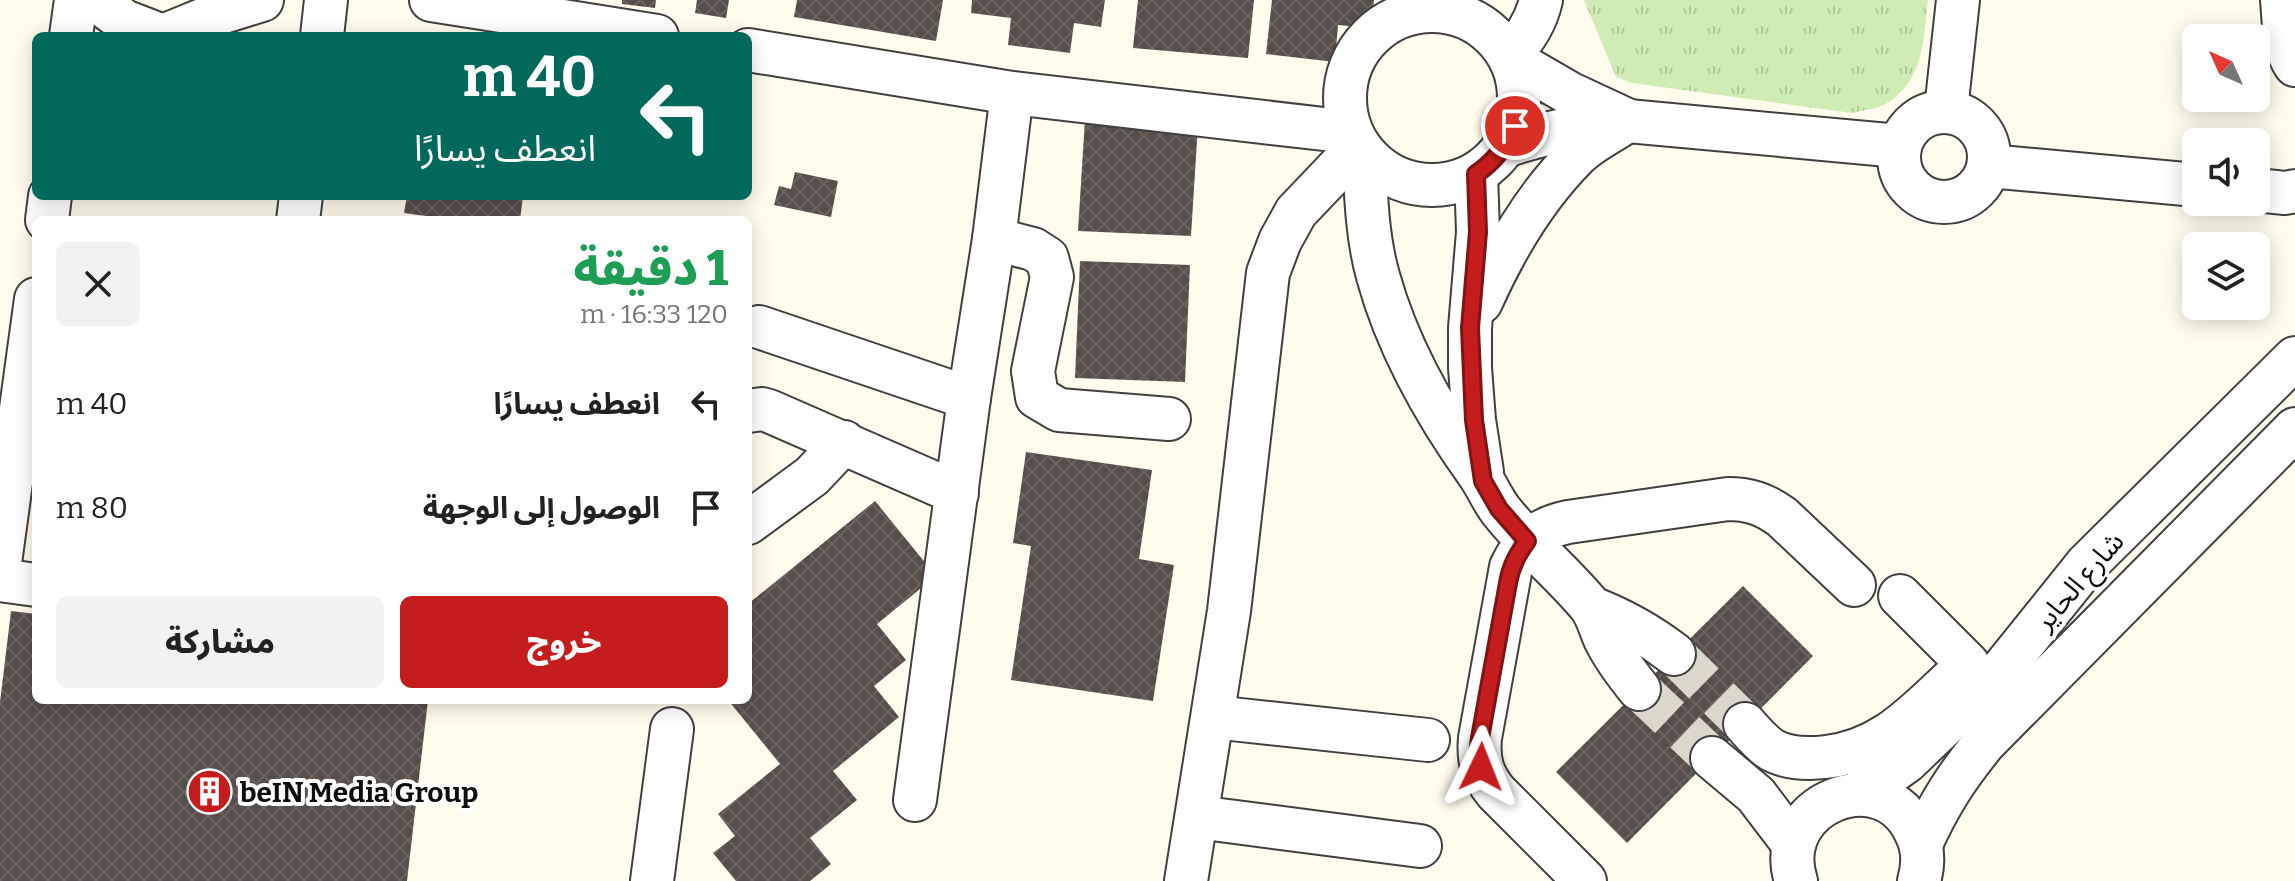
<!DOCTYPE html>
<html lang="ar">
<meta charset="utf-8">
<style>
body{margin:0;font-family:Bitter,"Noto Sans Arabic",serif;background:#f2f2f2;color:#222;direction:rtl;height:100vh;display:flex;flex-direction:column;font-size:30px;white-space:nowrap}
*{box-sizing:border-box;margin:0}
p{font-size:26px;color:#767676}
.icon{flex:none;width:44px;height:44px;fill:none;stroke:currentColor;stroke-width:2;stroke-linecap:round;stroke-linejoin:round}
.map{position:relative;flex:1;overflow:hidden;direction:ltr}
.sheet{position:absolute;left:32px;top:216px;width:720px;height:488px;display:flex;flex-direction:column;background:#fff;border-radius:12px;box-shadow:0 4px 20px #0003;direction:rtl}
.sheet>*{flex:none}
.guide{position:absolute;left:32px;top:32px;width:720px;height:168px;border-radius:12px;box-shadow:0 4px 20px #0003;direction:rtl;background:#00695c;color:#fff;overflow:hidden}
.needle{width:52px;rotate:315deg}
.fabs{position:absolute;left:2182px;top:24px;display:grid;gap:16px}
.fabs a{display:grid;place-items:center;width:88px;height:88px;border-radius:12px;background:#fff;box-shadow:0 4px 20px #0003;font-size:40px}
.pin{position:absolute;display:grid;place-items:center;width:68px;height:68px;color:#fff;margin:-34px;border:4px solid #fff;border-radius:50%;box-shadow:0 2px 8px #0007}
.me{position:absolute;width:88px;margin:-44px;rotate:2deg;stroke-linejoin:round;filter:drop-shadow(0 0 6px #0008)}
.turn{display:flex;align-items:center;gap:28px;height:168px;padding:0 24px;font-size:36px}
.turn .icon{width:104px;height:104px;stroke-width:2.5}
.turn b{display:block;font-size:56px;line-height:68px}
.round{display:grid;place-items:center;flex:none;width:84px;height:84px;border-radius:12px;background:#f2f2f2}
.headline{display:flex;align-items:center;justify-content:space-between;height:136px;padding:0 24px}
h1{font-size:48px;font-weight:800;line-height:60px;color:#1e9e55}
.button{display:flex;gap:16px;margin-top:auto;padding:16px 24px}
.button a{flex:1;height:92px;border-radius:12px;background:#c51d1e;color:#fff;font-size:32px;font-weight:800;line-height:92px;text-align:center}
.button a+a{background:#f2f2f2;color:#222}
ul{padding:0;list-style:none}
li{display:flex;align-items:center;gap:24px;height:104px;padding:0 24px}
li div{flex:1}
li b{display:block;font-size:30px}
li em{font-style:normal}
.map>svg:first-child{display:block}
.grass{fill:url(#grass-tufts)}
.building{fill:url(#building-cross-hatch)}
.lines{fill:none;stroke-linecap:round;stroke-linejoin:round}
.minor-tunnel{stroke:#dbd8cb;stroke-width:42;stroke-dasharray:42 21;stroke-linecap:butt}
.minor-casing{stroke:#404040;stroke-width:46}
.minor{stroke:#fff;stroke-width:42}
.route-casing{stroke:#801314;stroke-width:20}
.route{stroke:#c51d1e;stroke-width:14}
.labels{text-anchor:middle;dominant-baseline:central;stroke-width:8;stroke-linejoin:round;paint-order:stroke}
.street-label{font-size:28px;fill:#0d0d0d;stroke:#fff}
.poi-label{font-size:28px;font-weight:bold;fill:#0d0d0d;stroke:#fff;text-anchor:start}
</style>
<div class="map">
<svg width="2295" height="881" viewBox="0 0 2295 881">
<defs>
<pattern id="grass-tufts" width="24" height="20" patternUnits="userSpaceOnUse" patternTransform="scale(2)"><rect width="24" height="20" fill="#cfecb4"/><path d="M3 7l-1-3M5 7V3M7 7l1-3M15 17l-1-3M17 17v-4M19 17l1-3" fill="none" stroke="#b1c99a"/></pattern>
<pattern id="building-cross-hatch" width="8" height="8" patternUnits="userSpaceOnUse" patternTransform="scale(2)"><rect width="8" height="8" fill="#564e49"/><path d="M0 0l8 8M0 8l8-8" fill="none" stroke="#69635f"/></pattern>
</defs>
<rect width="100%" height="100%" fill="#fffced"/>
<path class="grass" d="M 1584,0 L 1928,0 C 1923,39 1925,77 1889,102 C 1879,109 1863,110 1852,113 L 1632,83 L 1616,77 Z"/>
<g class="building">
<path d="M 622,0 L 656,0 L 655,8 L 622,4 Z"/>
<path d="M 697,0 L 729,0 L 726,18 L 695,13 Z"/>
<path d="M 797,0 L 943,0 L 936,41 L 794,17 Z"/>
<path d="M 972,0 L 1105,0 L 1101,27 L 1074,23 L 1070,53 L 1008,45 L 1011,18 L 971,13 Z"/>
<path d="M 1138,0 L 1254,0 L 1248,58 L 1133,48 Z"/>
<path d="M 1272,0 L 1374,0 L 1371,28 L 1338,25 L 1335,62 L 1266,54 Z"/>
<path d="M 1085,119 L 1198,125 L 1191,236 L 1078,231 Z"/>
<path d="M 795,172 L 838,181 L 831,217 L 774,205 L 779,186 L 791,189 Z"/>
<path d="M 407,196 L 523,196 L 520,220 L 455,220 L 404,213 Z"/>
<path d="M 1080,261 L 1190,265 L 1185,382 L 1075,378 Z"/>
<path d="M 1026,452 L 1152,470 L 1139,559 L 1174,565 L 1153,701 L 1011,680 L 1031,546 L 1013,543 Z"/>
<path d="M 875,501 L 936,576 L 877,624 L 906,660 L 874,686 L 899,717 L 833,771 L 857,800 L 810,838 L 831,864 L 810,881 L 736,881 L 713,853 L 735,836 L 718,814 L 780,764 L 728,700 L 748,700 L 748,604 Z"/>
<path d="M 1743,586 L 1813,656 L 1627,843 L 1556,772 Z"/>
<path d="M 11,611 L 36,614 L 36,700 L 428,700 L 407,881 L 0,881 L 0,702 Z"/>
</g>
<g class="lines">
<g class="minor-tunnel">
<path d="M 1674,654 L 1745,724"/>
<path d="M 1639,689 L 1712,758"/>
</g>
<defs>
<g id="minor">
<path d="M 96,0 L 124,21 L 163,36"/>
<path d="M 431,0 L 657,36"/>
<path d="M 2282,0 C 2284,20 2283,48 2295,65"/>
<circle cx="1432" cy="98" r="87"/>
<path d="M 71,36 L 76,0"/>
<path d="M 163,36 L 217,14 L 262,0"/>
<path d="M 322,36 L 326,0"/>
<path d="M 748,50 L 1012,93 L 1350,132"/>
<path d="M 1509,55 C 1525,39 1536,22 1541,0"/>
<path d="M 1512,60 L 1569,93 L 1627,120"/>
<path d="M 1946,110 L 1958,0"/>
<circle cx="1944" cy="157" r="45"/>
<path d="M 1505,146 C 1548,132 1584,124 1628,121 L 1899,146"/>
<path d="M 1364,155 C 1366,196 1367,237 1378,276 C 1398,349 1436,415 1480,476 C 1488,488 1493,501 1502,512 C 1529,546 1563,573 1590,606 C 1597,615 1600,628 1605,639 C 1614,657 1626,673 1639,689"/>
<path d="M 1989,166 L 2196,185"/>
<path d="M 1476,174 L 1478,232 L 1470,328 L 1470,368 L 1474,420 L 1482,472"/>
<path d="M 2256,190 L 2285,193 L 2295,191"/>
<path d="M 47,220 L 50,196"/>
<path d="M 298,220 L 301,196"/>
<path d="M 994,239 L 1033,249 L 1047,258 L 1052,277 L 1033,371 L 1037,397 L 1059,410 L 1169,419"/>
<path d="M 1481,302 C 1505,248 1535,197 1577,155 C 1590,142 1609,133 1624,123"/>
<path d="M 759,327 L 969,398"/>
<path d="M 748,411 L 762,409 L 769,411 L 957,493"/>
<path d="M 748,523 L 812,476 L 844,442"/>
<path d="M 0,563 L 36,299"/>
<path d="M 0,580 L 36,585"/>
<path d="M 1900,596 L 1968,664"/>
<path d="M 1592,608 C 1623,620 1648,634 1674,654"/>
<path d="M 1213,717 L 1428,740"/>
<path d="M 1745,724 C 1753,733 1762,744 1772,750 C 1788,759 1808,759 1826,757 C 1886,750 1917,711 1959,673"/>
<path d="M 1712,758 L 1756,795 L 1794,845"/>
<path d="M 1856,794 L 1882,779 L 1907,761 L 2001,671 L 2087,564 L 2295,358"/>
<path d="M 915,800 L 969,398 L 994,239 L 1012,93"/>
<path d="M 1197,817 L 1420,846"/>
<path d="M 1921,844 C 1939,804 1957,776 1985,742 L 2295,429"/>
<path d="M 652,881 L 672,729"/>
<path d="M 1186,881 L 1229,611 L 1268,273 L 1280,241 L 1296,212 L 1358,147"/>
<path d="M 1585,881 L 1496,792 C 1482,775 1478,760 1480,738 L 1511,567 C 1523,541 1540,528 1568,522 L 1728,499 C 1749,499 1764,504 1782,517 L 1854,585"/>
<path d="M 1796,881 C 1771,804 1883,758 1916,833 C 1924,849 1924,864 1919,881"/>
</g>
</defs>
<use href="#minor" class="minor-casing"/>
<use href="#minor" class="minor"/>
</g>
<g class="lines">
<defs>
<path id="route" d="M 1481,767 L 1478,753 L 1480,738 L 1508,583 C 1511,566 1517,555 1527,541 L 1499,509 L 1483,481 L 1474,420 L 1470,328 L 1478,232 L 1476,174 C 1495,161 1505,147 1515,126"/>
</defs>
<use href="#route" class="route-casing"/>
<use href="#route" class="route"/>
</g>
<defs>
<symbol id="building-disc" viewBox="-11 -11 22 22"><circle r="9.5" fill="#c51d1e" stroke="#fff"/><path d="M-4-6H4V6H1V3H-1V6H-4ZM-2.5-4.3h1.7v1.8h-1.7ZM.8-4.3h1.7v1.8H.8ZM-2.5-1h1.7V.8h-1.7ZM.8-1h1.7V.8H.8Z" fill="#fff"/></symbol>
</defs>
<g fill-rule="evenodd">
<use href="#building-disc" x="184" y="766" width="51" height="51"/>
</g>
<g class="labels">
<g class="street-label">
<text transform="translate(2079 581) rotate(-49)">شارع الحاير</text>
</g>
<g class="poi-label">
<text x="240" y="792">beIN Media Group</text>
</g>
</g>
</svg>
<div class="fabs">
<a><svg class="needle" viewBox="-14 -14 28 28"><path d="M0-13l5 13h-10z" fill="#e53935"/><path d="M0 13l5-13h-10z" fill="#767676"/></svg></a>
<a><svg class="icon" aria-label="sound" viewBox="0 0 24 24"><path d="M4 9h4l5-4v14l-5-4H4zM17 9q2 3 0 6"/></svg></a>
<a><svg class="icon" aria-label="layers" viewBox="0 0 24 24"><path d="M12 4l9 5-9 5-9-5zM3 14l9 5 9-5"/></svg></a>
</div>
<div class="pin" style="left:1515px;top:126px;background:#d93025"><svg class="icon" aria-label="arrive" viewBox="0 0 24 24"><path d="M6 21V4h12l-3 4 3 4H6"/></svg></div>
<svg class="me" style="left:1481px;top:767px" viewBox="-20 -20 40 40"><path d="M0-17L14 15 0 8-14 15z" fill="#c51d1e" stroke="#fff" stroke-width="4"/></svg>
<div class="guide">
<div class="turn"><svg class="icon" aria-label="left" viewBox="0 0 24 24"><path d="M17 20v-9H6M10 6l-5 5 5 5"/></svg><div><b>40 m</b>انعطف يسارًا</div></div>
</div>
<section class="sheet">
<div class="headline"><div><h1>1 دقيقة</h1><p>120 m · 16:33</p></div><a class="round"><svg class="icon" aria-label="close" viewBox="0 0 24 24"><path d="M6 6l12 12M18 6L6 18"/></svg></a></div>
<ul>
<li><svg class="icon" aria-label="left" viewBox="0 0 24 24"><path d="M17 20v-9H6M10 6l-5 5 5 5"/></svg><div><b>انعطف يسارًا</b></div><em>40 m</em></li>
<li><svg class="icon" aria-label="arrive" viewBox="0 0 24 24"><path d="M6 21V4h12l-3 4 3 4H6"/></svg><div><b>الوصول إلى الوجهة</b></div><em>80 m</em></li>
</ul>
<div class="button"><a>خروج</a><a>مشاركة</a></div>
</section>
</div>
